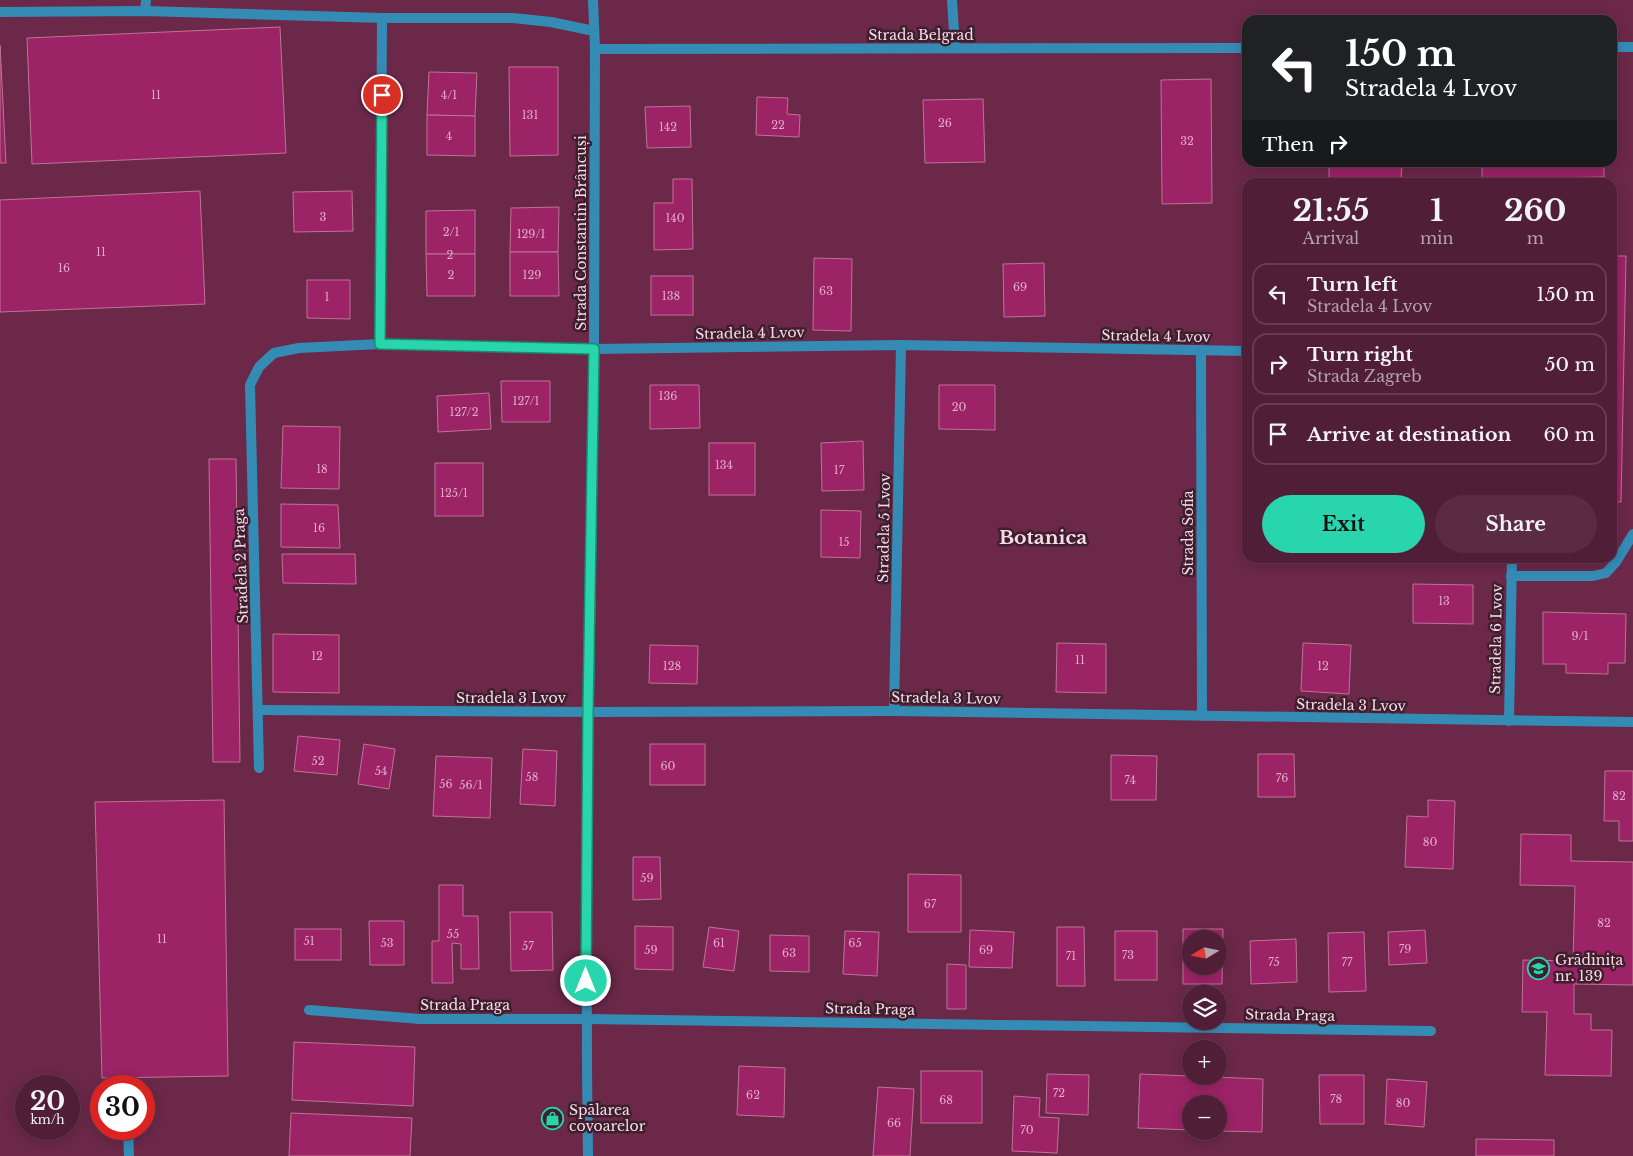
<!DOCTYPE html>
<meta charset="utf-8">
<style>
body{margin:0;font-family:"Libre Baskerville",serif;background:#5a2b42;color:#f1f3f6;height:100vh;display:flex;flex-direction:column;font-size:19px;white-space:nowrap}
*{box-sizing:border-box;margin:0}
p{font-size:16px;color:#b4a2ad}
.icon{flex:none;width:28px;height:28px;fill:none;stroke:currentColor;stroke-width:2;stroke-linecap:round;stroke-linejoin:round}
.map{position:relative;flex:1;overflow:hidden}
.sheet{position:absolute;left:1242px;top:178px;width:375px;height:385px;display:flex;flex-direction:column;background:#501e37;border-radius:15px;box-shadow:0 2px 12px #0003,0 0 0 1px #673c52}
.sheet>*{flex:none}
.banner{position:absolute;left:1242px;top:15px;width:375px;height:152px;border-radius:15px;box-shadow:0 2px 12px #0003,0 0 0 1px #673c52;background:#202124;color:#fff;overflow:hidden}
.needle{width:32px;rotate:260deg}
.fabs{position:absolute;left:1182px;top:930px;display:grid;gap:10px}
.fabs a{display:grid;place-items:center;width:45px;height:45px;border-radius:50%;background:#501e37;box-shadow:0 2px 12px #0003,0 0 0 1px #673c52;font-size:25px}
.speed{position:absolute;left:15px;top:1075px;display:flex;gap:10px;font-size:25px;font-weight:700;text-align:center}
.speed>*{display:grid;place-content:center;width:65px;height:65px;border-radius:50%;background:#501e37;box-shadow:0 2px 12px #0003,0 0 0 1px #673c52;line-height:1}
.speed small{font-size:12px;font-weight:400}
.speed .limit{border:8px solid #d22;background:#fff;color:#111}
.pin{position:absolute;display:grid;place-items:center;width:42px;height:42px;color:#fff;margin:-21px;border:2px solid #fff;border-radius:50%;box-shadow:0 1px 5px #0007}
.me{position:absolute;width:55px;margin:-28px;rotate:0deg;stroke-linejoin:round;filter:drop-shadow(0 0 4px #0008)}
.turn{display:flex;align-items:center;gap:18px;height:105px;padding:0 20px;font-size:22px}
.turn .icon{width:65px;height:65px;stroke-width:2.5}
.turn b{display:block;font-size:35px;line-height:42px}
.then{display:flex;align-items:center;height:48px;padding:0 20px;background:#0003;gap:10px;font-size:19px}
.eta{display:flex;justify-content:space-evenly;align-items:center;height:85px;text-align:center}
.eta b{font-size:30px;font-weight:700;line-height:35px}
.action{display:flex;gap:10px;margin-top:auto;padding:10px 20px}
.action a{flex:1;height:58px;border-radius:30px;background:#28d5ad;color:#111;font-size:20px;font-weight:700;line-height:58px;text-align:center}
.action a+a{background:#5a2b42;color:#f1f3f6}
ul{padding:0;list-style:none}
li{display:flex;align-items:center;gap:15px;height:62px;margin:0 10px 8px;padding:0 10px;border:2px solid #673c52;border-radius:15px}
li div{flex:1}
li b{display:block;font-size:19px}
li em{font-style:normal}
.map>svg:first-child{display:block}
.building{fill:#9c2366;stroke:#bf7395;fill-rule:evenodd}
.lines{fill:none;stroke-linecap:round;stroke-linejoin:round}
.lane{stroke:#348cb5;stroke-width:10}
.street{stroke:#348cb5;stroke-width:10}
.route-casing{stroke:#1a8a70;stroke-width:12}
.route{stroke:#28d5ad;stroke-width:9}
.labels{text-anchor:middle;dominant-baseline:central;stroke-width:5;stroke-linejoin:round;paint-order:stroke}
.number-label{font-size:11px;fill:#e3acc7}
.street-label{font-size:14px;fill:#fbd9e7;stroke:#3d1f2d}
.poi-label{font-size:14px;fill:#fbd9e7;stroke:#3d1f2d;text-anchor:start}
.district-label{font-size:19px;font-weight:bold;fill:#fbd9e7;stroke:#3d1f2d}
</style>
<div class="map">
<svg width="1633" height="1156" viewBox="0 0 1633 1156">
<rect width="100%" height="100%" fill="#6b2849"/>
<g class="building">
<path d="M 280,27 L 286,153 L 32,164 L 27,38 Z"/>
<path d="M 0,45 L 6,163 L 0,163 Z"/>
<path d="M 509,67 L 558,67 L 558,155 L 510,156 Z"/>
<path d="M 429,72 L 477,73 L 475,116 L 427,115 Z"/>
<path d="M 1211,79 L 1212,203 L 1162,204 L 1161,80 Z"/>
<path d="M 757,97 L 788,98 L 787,114 L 800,115 L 799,137 L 756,135 Z"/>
<path d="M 983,99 L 985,162 L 925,163 L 923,100 Z"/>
<path d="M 690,106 L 691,147 L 647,148 L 645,107 Z"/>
<path d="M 427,115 L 475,116 L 475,156 L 427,155 Z"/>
<path d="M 1329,162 L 1402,162 L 1401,182 L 1329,182 Z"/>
<path d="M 1482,162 L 1604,162 L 1604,177 L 1482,179 Z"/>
<path d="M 673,179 L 692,179 L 693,249 L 654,250 L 654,203 L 673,203 Z"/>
<path d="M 200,191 L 205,304 L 0,312 L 0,200 Z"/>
<path d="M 352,191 L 353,231 L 294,232 L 293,192 Z"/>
<path d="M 559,207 L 558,252 L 510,252 L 511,208 Z"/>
<path d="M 475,210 L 475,254 L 426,254 L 426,211 Z"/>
<path d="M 510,252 L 558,252 L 559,296 L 510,296 Z"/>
<path d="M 426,254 L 475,254 L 475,296 L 427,296 Z"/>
<path d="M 1612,256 L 1626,256 L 1621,502 L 1612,502 Z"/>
<path d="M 814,258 L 852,259 L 851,331 L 813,330 Z"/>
<path d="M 1044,263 L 1045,316 L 1004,317 L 1003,264 Z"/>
<rect x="651" y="276" width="42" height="39"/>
<path d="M 307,280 L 350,280 L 350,319 L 307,318 Z"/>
<path d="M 501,381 L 550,381 L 550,422 L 502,422 Z"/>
<path d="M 650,385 L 699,385 L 700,428 L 650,429 Z"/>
<path d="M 939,385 L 995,385 L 995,430 L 939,429 Z"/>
<path d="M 489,393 L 491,429 L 438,432 L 437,396 Z"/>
<path d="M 283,426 L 340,427 L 339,489 L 281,488 Z"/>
<path d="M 863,441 L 864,490 L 822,491 L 821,443 Z"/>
<rect x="709" y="443" width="46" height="52"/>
<path d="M 209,459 L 236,459 L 240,762 L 213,762 Z"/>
<rect x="435" y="463" width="48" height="53"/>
<path d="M 281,504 L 338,505 L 340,548 L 281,547 Z"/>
<path d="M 821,510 L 861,511 L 860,558 L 821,557 Z"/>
<path d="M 282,554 L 355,554 L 356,584 L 283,583 Z"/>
<path d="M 1437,558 L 1479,558 L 1479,562 L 1437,561 Z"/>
<path d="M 1413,584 L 1473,585 L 1473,624 L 1413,623 Z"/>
<path d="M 1543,612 L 1626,614 L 1625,663 L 1608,663 L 1608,674 L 1566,673 L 1566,664 L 1543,664 Z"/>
<path d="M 273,634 L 339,635 L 339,693 L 273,692 Z"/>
<path d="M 1057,643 L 1106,644 L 1106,693 L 1056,692 Z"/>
<path d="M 1303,643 L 1351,645 L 1349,694 L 1301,691 Z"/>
<path d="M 650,645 L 698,646 L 697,684 L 649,683 Z"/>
<path d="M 298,736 L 340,740 L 337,775 L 294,771 Z"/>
<path d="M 364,744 L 395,749 L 389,789 L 358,784 Z"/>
<rect x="650" y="744" width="55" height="41"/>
<path d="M 523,749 L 557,751 L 555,806 L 520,804 Z"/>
<path d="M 1258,754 L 1294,754 L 1295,797 L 1258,797 Z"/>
<path d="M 1111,755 L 1157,756 L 1156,800 L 1111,800 Z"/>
<path d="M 436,756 L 492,758 L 490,818 L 433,816 Z"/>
<path d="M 1605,771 L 1633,771 L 1633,841 L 1619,841 L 1619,821 L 1604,821 Z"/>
<path d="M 224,800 L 228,1076 L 102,1078 L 95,802 Z"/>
<path d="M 1428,800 L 1455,801 L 1453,869 L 1405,867 L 1407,816 L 1428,817 Z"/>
<path d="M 1521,834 L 1571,835 L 1571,861 L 1633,862 L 1633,985 L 1574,984 L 1574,1014 L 1591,1014 L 1591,1030 L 1612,1030 L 1611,1076 L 1545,1075 L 1547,1012 L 1522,1012 L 1523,960 L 1573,961 L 1575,886 L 1520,885 Z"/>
<path d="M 633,857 L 660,857 L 661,899 L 633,900 Z"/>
<path d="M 908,874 L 961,875 L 961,932 L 908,932 Z"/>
<path d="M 439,885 L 463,885 L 463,916 L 478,916 L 479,969 L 461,969 L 461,944 L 452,943 L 453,983 L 432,983 L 432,941 L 439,941 Z"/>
<path d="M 510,912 L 552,912 L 553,970 L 511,971 Z"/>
<path d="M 369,921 L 404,921 L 404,965 L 370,965 Z"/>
<path d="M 635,926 L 673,927 L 673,970 L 635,969 Z"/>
<path d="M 709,927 L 739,931 L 734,971 L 703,967 Z"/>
<path d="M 1057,927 L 1084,927 L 1085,986 L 1057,986 Z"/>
<rect x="295" y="929" width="46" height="31"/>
<path d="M 1183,929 L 1223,929 L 1222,984 L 1183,984 ZM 1191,939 L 1219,939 L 1219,966 L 1191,966 Z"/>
<path d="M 970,930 L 1014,932 L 1012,968 L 969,967 Z"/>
<path d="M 1425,930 L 1427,963 L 1389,965 L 1388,932 Z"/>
<path d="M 845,931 L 879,932 L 877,976 L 843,974 Z"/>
<rect x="1115" y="931" width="42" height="49"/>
<path d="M 1364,932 L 1366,991 L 1329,992 L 1328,933 Z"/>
<path d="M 770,935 L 809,936 L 809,972 L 770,971 Z"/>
<path d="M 1296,939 L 1297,982 L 1251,984 L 1250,941 Z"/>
<path d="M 947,964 L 966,965 L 966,1009 L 947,1009 Z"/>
<path d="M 294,1042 L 415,1047 L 413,1106 L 292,1100 Z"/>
<path d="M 739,1066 L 785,1068 L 784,1117 L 737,1115 Z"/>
<rect x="921" y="1071" width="61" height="52"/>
<path d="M 1047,1074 L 1089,1075 L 1088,1115 L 1046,1113 Z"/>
<path d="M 1140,1074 L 1263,1079 L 1262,1132 L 1219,1131 L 1219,1104 L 1191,1104 L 1191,1130 L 1138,1128 Z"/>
<path d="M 1319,1075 L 1364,1075 L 1364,1124 L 1320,1124 Z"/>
<path d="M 1387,1079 L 1427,1082 L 1424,1127 L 1385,1124 Z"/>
<path d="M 878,1087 L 914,1089 L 910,1156 L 873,1156 Z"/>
<path d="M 1014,1096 L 1040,1098 L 1039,1117 L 1059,1118 L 1057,1153 L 1012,1151 Z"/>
<path d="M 291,1113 L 412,1118 L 410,1156 L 289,1156 Z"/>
<path d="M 1476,1139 L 1554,1140 L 1554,1156 L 1476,1156 Z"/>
</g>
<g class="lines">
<g class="lane">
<path d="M 952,0 L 955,48"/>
<path d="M 145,11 L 146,0"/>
<path d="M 1511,576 L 1593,576 L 1606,573 L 1616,562 L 1633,534"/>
<path d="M 128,1129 L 129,1156"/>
</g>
<g class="street">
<path d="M 0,12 L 145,11 L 382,18 L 513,18 L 551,22 L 594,31"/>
<path d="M 1612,47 L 1633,47"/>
<path d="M 595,49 L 1248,48"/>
<path d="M 380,344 L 382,18"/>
<path d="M 1201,350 L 1202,716"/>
<path d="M 258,710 L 588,712 L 894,711 L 1633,722"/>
<path d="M 894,711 L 901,345"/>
<path d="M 1509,721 L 1512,558"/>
<path d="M 259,768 L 250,385 L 259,367 L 274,353 L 299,348 L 380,344 L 594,349 L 901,345 L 1248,351"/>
<path d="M 309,1010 L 420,1019 L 586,1019 L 1431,1031"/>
<path d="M 588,1156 C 584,887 591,618 594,349 C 595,249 595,149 595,49 L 593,0"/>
</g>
</g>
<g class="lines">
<defs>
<path id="route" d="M 382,95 L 380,344 L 594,349 L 588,712 L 586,981"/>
</defs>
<use href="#route" class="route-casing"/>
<use href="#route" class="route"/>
</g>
<defs>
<symbol id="school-ring" viewBox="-11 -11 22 22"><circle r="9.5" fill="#3d1f2d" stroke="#28d5ad" stroke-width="1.5"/><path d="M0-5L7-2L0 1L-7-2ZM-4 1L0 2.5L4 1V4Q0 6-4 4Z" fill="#28d5ad"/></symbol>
<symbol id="shop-ring" viewBox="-11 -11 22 22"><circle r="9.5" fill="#3d1f2d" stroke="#28d5ad" stroke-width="1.5"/><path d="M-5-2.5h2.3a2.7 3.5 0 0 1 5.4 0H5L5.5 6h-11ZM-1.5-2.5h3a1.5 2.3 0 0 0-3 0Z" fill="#28d5ad"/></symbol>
</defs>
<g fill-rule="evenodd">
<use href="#school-ring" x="1526" y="956" width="25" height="25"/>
<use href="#shop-ring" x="540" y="1106" width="25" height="25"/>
</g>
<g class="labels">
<g class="number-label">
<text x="156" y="95">11</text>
<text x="449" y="95">4/1</text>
<text x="530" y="115">131</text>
<text x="945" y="123">26</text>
<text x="778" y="125">22</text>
<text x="668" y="127">142</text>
<text x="449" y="136">4</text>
<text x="1187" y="141">32</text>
<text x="323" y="217">3</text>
<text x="675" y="218">140</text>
<text x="451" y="232">2/1</text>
<text x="531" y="234">129/1</text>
<text x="101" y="252">11</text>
<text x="450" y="255">2</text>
<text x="64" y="268">16</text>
<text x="451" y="275">2</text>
<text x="532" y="275">129</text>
<text x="1020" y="287">69</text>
<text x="826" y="291">63</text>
<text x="671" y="296">138</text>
<text x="327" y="297">1</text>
<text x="668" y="396">136</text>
<text x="526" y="401">127/1</text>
<text x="959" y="407">20</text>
<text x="464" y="412">127/2</text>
<text x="724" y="465">134</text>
<text x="322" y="469">18</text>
<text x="839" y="470">17</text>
<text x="454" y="493">125/1</text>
<text x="319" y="528">16</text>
<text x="844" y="542">15</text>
<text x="1444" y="601">13</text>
<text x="1580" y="636">9/1</text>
<text x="317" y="656">12</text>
<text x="1080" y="660">11</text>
<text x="672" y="666">128</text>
<text x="1323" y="666">12</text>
<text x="318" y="761">52</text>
<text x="668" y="766">60</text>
<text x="381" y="771">54</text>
<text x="532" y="777">58</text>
<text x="1282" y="778">76</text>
<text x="1130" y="780">74</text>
<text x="446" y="784">56</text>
<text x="471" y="785">56/1</text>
<text x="1619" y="796">82</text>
<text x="1430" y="842">80</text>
<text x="647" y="878">59</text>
<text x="930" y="904">67</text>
<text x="1604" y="923">82</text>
<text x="453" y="934">55</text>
<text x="162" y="939">11</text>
<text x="309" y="941">51</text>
<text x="387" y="943">53</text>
<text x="719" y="943">61</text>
<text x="855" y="943">65</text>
<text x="528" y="946">57</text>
<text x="1405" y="949">79</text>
<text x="651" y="950">59</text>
<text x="986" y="950">69</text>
<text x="789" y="953">63</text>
<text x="1128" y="955">73</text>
<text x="1071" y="956">71</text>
<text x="1274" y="962">75</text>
<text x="1347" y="962">77</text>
<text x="1059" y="1093">72</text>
<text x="753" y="1095">62</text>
<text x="1336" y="1099">78</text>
<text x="946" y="1100">68</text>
<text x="1403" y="1103">80</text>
<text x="894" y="1123">66</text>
<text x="1027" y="1130">70</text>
</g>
<g class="street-label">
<text x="921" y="35">Strada Belgrad</text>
<text transform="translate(581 233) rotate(-90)">Strada Constantin Brâncuși</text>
<text transform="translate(750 333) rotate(-1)">Stradela 4 Lvov</text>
<text transform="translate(1156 336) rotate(1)">Stradela 4 Lvov</text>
<text transform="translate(884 528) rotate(-89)">Stradela 5 Lvov</text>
<text transform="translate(1188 533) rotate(-90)">Strada Sofia</text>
<text transform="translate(241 566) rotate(-92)">Stradela 2 Praga</text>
<text transform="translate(1496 639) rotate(-89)">Stradela 6 Lvov</text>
<text x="511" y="698">Stradela 3 Lvov</text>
<text transform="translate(946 698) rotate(1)">Stradela 3 Lvov</text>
<text transform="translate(1351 705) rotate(1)">Stradela 3 Lvov</text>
<text x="465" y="1005">Strada Praga</text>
<text transform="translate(870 1009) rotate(1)">Strada Praga</text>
<text transform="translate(1290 1015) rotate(1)">Strada Praga</text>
</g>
<g class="poi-label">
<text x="1555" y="960">Grădinița<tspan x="1555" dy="16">nr. 139</tspan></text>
<text x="569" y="1110">Spălarea<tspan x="569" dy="16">covoarelor</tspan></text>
</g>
<g class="district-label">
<text x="1043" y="537">Botanica</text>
</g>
</g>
</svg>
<div class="fabs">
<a><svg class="needle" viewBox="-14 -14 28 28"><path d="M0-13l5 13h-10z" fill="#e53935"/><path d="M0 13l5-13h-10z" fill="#b4a2ad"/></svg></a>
<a><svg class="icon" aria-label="layers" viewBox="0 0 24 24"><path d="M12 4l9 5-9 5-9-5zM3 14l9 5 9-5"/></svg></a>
<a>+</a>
<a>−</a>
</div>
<div class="speed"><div>20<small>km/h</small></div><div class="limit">30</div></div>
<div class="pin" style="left:382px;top:95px;background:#d93025"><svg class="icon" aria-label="arrive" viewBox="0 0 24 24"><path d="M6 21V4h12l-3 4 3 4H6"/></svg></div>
<svg class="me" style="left:586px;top:981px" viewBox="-20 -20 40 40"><circle r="17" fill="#28d5ad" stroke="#fff" stroke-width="3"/><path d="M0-11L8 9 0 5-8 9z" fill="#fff"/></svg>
<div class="banner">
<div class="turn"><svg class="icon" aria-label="left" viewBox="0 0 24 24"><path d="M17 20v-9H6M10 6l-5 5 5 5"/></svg><div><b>150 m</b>Stradela 4 Lvov</div></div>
<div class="then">Then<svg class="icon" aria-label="right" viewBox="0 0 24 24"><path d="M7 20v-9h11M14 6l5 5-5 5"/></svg></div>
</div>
<section class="sheet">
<div class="eta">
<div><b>21:55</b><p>Arrival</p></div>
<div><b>1</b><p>min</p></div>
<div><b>260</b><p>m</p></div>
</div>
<ul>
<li><svg class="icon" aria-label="left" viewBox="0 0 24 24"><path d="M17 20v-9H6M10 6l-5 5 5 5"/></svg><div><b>Turn left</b><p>Stradela 4 Lvov</p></div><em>150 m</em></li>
<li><svg class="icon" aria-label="right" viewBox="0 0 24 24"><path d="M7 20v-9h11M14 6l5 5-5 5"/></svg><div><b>Turn right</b><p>Strada Zagreb</p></div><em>50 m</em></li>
<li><svg class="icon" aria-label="arrive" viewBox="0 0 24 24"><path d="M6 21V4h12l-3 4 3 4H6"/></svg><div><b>Arrive at destination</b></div><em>60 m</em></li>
</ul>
<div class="action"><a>Exit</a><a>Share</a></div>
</section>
</div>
